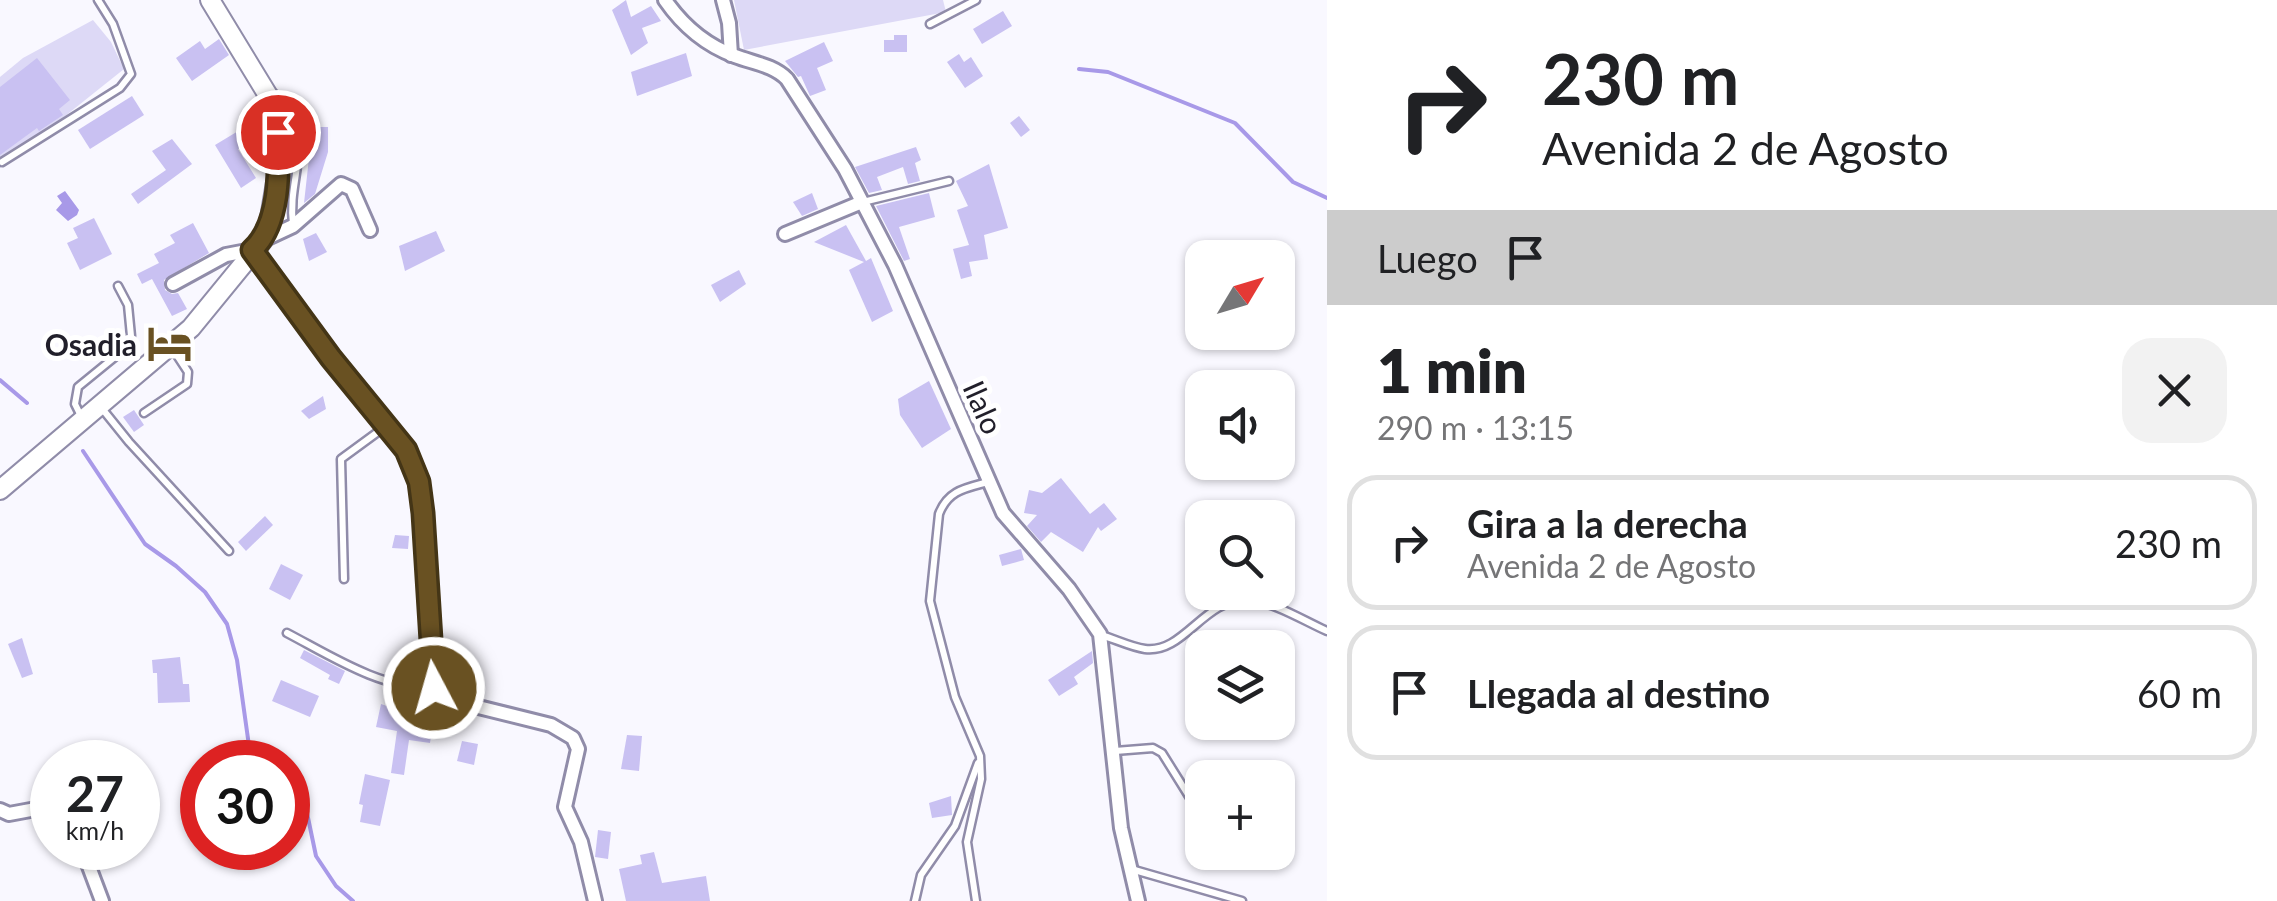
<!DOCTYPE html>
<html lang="es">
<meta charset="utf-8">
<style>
body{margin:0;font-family:Lato,sans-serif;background:#f2f2f2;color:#202124;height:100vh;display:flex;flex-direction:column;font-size:38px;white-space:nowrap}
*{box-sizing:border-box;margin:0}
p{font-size:32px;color:#757577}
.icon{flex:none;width:55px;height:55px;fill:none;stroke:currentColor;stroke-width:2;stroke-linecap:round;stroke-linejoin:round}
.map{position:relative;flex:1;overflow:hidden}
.panel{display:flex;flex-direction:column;background:#fff;width:950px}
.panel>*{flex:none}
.guide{background:#fff;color:#202124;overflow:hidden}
.needle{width:65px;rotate:52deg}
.buttons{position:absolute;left:1185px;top:240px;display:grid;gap:20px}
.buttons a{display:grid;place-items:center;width:110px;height:110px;border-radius:20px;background:#fff;box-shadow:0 2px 8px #0004;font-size:50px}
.speed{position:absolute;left:30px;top:740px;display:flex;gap:20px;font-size:50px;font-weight:700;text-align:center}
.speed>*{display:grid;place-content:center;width:130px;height:130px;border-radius:50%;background:#fff;box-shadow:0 2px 8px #0004;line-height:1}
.speed small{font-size:25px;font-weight:400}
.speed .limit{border:15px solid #d22;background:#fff;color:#111}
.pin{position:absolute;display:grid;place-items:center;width:85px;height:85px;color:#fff;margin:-42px;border:5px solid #fff;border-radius:50%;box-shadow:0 2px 10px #0007}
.me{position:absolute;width:110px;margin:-55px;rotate:354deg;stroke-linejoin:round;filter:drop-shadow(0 0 8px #0008)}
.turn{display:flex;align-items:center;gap:35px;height:210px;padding:0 50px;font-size:45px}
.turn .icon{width:130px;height:130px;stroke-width:2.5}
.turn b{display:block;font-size:70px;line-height:85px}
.then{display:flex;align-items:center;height:95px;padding:0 50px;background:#0003;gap:20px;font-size:38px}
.round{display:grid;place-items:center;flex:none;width:105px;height:105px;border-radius:30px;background:#f2f2f2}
.summary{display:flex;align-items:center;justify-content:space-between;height:170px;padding:0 50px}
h1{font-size:60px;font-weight:800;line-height:75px}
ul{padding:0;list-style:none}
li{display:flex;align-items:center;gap:30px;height:135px;margin:0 20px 15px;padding:0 30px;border:5px solid #e0e0e0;border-radius:30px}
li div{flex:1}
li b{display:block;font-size:38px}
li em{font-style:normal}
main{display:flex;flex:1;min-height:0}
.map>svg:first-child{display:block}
.green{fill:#ddd9f6}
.water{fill:#a899e8}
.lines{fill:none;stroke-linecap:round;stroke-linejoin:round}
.stream{stroke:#a899e8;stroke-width:4}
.building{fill:#c9c1f2}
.lane-casing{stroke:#908ca9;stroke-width:11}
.street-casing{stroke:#908ca9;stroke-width:18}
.secondary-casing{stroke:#908ca9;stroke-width:22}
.lane{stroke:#fff;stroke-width:6}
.street{stroke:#fff;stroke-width:12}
.secondary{stroke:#fff;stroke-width:18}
.route-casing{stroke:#443516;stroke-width:25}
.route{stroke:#695122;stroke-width:18}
.labels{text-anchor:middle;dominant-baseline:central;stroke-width:10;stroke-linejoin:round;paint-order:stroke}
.poi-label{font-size:30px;font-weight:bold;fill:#211f2a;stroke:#fff;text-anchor:end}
.street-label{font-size:30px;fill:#211f2a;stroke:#fff}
</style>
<main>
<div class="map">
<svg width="1327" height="901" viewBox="0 0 1327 901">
<rect width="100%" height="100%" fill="#f9f8ff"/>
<g class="green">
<path d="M 734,0 L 943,0 L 946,12 L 744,50 Z"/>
<path d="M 93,20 L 111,42 L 124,69 L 0,168 L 0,77 L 23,58 Z"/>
</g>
<path class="water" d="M 65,191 L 79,210 L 77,215 L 68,221 L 56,210 L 62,203 L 57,196 Z"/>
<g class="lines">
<g class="stream">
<path d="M 1079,69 L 1108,72 L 1235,123 L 1293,182 L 1327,198"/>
<path d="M 0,380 L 27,403"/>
<path d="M 83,451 L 145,544 L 176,566 L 205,592 L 227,624 L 237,660 L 250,753 L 258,762"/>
<path d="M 288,796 L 307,813 L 316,856 L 336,886 L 353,901"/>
</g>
</g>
<g class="building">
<path d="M 626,0 L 631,17 L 651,6 L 661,21 L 642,28 L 648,43 L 631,55 L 612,10 Z"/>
<path d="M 1003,11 L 1012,26 L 982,44 L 973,29 Z"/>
<path d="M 894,35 L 907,35 L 907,52 L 884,52 L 884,40 L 894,40 Z"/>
<path d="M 219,39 L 229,55 L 192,81 L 176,58 L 200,41 L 205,49 Z"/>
<path d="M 824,42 L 833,61 L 817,68 L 826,90 L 810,96 L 801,76 L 798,77 L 785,61 Z"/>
<path d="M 686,53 L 692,76 L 637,96 L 631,72 Z"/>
<path d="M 959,54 L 964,62 L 971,57 L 983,76 L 965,88 L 947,62 Z"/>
<path d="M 37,58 L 70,100 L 59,109 L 63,115 L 39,131 L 37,128 L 0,155 L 0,87 Z"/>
<path d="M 132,96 L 144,115 L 90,149 L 78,130 Z"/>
<path d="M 1019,116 L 1030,130 L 1021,137 L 1010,123 Z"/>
<path d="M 258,119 L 265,133 L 238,149 L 256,178 L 241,188 L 215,145 Z"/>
<path d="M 312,127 L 328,127 L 328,152 L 315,194 L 304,203 L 309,158 L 312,158 Z"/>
<path d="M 172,139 L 192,164 L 138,204 L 131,194 L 166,170 L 152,151 Z"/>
<path d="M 916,147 L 921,160 L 915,163 L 920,181 L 908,184 L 903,167 L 877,177 L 882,190 L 869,193 L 855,167 Z"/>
<path d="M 989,164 L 1008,228 L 984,235 L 988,259 L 969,262 L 972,276 L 961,279 L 953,249 L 969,245 L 957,210 L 968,206 L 956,181 Z"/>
<path d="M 812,193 L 818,209 L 802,216 L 793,202 Z"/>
<path d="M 929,193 L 935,217 L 899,227 L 910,259 L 904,261 L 876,206 Z"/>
<path d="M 94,218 L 112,254 L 80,270 L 67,243 L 78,238 L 73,228 Z"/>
<path d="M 193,223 L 209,253 L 164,280 L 165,290 L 172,294 L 178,293 L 187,309 L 172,316 L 152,279 L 142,284 L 137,274 L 159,263 L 154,254 L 175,243 L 170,235 Z"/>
<path d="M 846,225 L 866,261 L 871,258 L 893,311 L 872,322 L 849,270 L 864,262 L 814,242 Z"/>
<path d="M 436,231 L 445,251 L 405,271 L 399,246 Z"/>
<path d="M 316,233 L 327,252 L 309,261 L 303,239 Z"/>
<path d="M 739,270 L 746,284 L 720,302 L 711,285 Z"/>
<path d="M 929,381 L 951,429 L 922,448 L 900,415 L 898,399 Z"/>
<path d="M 323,396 L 326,409 L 309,419 L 301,411 Z"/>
<path d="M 134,410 L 144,425 L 134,432 L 123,417 Z"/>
<path d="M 1061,478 L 1090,514 L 1104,503 L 1117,519 L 1101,531 L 1098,527 L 1083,552 L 1051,532 L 1041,542 L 1027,526 L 1037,515 L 1024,513 L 1029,490 L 1042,493 Z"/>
<path d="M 265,516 L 273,525 L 246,551 L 238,542 Z"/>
<path d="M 395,535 L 409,536 L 408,549 L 392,548 Z"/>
<path d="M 1021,549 L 1024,560 L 1002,566 L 999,555 Z"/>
<path d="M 281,564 L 303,575 L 290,600 L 269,589 Z"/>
<path d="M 22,638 L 33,674 L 22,678 L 8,644 Z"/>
<path d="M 304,650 L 345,671 L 339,684 L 328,679 L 330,675 L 300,658 Z"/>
<path d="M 1092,651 L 1093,663 L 1074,677 L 1078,684 L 1059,696 L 1048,680 Z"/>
<path d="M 180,657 L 183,684 L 189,684 L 190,702 L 158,703 L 157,673 L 153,673 L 152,660 Z"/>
<path d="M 281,680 L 319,696 L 310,717 L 272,701 Z"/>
<path d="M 381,704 L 422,718 L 423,710 L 435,712 L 430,743 L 409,740 L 404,775 L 391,773 L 397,731 L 376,727 Z"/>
<path d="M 627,735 L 642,736 L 639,771 L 621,769 Z"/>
<path d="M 462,741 L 478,744 L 474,765 L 457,761 Z"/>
<path d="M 365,774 L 390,780 L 380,826 L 360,822 L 363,805 L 359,804 Z"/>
<path d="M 951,796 L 952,815 L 932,818 L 929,803 Z"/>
<path d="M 598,830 L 611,832 L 608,859 L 595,857 Z"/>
<path d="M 654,852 L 662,883 L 706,876 L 710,901 L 626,901 L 619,869 L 642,864 L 640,855 Z"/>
</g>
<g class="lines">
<defs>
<g id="lane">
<path d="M 930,24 L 976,0"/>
<path d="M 269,96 L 274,94 L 283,98 C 315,145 287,177 293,225"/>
<path d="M 2,162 L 120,88 L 131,74 L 113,24 L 98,0"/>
<path d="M 863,202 L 949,181"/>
<path d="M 100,406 L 129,442 L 229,551"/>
<path d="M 144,413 L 187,384 L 188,372 L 171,346"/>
<path d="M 82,418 L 75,404 L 78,387 L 116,356 L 131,336 L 128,305 L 118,286"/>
<path d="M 344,579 L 341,459 L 386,426"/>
<path d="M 287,633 C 331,656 381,689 433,688"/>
<path d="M 1101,635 C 1115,639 1131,647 1145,649 C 1184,654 1204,598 1247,600 C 1273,601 1304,621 1327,631"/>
<path d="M 1115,751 L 1153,748 L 1162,753 L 1197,809 L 1202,832"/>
<path d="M 1131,869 L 1242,901"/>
<path d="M 915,901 L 921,875 L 955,826 L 978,763"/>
<path d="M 976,901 L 967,842 L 981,779 L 980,756 L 955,697 L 930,601 L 939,514 C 948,490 966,488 988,482"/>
</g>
<g id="street">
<path d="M 665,0 C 683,26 705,45 735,56 C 753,63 773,65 787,79 L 845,169 L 895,265 L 1003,513 L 1069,589 L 1100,634 L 1121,828 L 1138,901"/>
<path d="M 723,0 L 729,23 L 731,55"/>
<path d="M 785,234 L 862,202"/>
<path d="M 263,240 L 293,226 L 341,184 L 352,189 L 370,230"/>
<path d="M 173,284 L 226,255 L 252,250 L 331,358 L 406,450 L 419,482 L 434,688 L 446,699 L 551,725 L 573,738 L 578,749 L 565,807 L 581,842 L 595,901"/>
<path d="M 0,810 L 9,814 L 52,806"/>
<path d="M 82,848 L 102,901"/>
</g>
<path id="secondary" d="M 0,490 L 191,328 L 263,240 L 270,218 L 279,165 L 278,132 L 269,97 L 210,0"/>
</defs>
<use href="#lane" class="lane-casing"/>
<use href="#street" class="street-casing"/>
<use href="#secondary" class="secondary-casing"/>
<use href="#lane" class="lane"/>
<use href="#street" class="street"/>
<use href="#secondary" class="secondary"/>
</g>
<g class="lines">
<defs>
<path id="route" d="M 278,132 C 279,168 281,224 252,250 L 331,358 L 406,450 L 419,482 L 423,513 L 434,688"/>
</defs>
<use href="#route" class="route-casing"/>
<use href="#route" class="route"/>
</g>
<defs>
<symbol id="hotel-bare" viewBox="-9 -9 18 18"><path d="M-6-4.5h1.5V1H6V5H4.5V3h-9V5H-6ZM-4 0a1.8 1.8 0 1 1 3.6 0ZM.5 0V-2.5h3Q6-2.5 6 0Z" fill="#695122" stroke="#fff" stroke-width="2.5" paint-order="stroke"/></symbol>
</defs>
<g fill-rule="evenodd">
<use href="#hotel-bare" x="138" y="312" width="63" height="63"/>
</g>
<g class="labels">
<g class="poi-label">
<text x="137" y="344">Osadia</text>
</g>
<g class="street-label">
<text transform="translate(984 407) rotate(66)">Ilalo</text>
</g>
</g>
</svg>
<div class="buttons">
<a><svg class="needle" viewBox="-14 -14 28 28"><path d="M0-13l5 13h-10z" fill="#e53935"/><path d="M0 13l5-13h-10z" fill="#757577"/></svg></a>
<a><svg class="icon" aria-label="sound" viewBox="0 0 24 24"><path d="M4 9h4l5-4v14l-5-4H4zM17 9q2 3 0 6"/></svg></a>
<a><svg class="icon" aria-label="search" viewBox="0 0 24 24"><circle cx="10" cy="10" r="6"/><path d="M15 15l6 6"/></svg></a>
<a><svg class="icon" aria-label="layers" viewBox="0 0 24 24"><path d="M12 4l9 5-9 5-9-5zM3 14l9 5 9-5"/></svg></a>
<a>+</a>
</div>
<div class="speed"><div>27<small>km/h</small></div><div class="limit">30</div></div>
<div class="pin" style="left:278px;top:132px;background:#d93025"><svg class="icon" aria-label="arrive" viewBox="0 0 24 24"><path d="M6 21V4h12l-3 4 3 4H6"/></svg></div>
<svg class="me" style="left:434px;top:688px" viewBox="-20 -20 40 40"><circle r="17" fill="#695122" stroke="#fff" stroke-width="3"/><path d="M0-11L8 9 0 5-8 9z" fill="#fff"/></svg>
</div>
<section class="panel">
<div class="guide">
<div class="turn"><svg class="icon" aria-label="right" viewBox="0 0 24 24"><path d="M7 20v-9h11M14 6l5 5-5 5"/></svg><div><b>230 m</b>Avenida 2 de Agosto</div></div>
<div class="then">Luego<svg class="icon" aria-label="arrive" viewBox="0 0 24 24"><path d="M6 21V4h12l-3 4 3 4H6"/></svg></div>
</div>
<div class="summary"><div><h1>1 min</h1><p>290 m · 13:15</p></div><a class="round"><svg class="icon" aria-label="close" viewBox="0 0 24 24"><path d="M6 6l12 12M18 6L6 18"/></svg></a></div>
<ul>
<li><svg class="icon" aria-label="right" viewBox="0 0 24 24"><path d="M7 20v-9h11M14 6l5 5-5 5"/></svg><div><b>Gira a la derecha</b><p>Avenida 2 de Agosto</p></div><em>230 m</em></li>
<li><svg class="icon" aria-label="arrive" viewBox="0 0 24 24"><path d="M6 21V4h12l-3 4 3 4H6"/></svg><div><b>Llegada al destino</b></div><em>60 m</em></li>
</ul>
</section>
</main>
